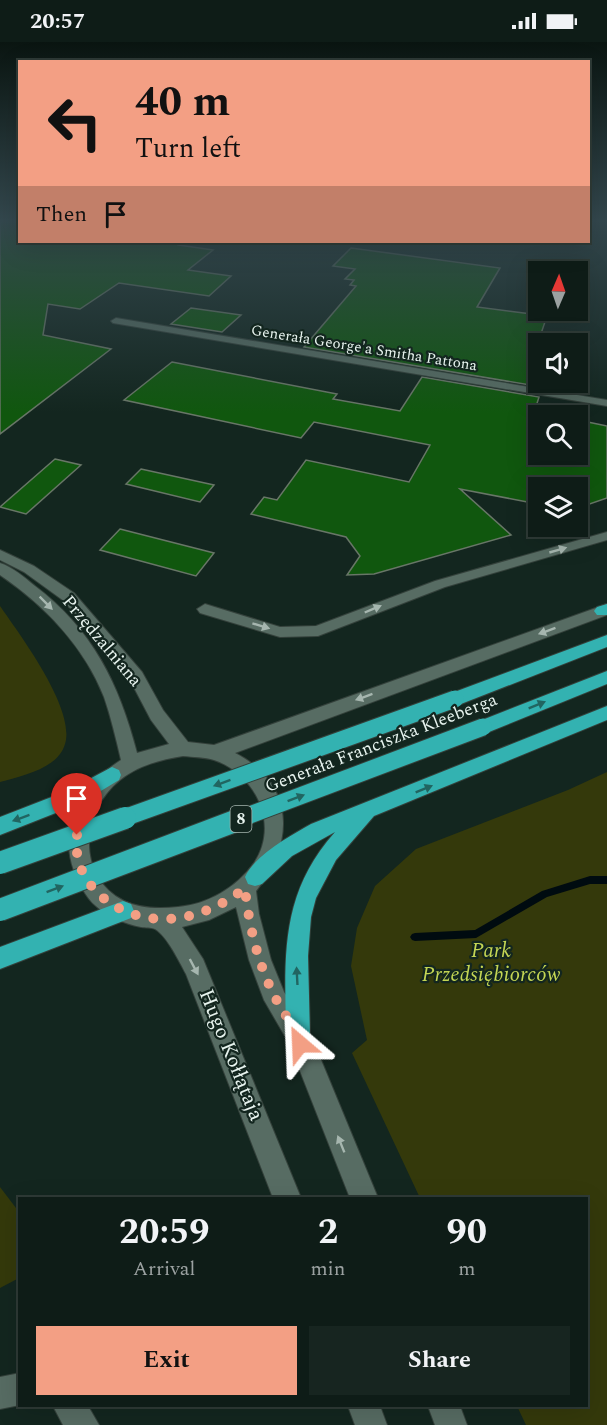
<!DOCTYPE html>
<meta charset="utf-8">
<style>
body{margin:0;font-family:Spectral,serif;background:#172520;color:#f1f3f6;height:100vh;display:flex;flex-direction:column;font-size:22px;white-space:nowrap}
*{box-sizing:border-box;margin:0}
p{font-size:20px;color:#9ba1a1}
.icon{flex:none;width:33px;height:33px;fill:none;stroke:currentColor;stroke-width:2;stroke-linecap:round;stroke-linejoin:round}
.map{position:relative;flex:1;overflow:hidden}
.panel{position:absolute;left:18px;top:1155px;width:570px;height:210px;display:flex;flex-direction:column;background:#0e1c17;border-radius:0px;box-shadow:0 6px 24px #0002,0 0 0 2px #2e3a36}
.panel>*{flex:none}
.guide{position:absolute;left:18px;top:18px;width:572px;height:183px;border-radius:0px;box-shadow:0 6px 24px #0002,0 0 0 2px #2e3a36;background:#f39f84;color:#111;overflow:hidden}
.needle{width:39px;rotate:2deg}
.buttons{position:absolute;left:528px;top:219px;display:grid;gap:12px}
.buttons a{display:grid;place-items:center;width:60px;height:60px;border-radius:0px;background:#0e1c17;box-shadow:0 6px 24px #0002,0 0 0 2px #2e3a36;font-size:30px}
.pin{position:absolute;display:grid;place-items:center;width:51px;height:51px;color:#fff;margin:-62px -26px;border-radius:50% 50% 50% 0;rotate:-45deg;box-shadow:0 0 6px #0007}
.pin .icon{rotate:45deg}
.me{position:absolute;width:66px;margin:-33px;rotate:334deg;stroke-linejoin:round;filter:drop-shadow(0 0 4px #0008)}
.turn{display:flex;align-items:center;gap:21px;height:126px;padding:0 18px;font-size:27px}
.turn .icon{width:78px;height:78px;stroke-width:2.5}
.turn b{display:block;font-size:42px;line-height:51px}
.then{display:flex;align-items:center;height:57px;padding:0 18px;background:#0003;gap:12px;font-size:22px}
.eta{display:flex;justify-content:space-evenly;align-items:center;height:102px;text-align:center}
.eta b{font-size:36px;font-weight:700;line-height:42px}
.action{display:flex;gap:12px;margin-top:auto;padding:12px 18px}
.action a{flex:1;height:69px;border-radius:0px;background:#f39f84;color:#111;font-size:24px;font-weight:700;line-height:69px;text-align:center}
.action a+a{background:#172520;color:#f1f3f6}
.status{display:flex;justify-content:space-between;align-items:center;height:42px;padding:0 30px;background:#0e1c17;direction:ltr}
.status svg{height:16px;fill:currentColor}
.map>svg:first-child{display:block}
.green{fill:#34390b}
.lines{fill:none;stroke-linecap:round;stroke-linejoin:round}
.stream{fill:#000b10;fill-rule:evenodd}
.building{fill:#10570e;stroke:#687667;stroke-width:1.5}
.minor-casing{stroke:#34413b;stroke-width:2}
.highway-casing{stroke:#34413b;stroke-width:2}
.minor{fill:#576c63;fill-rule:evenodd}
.highway{fill:#33b2b1;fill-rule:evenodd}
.highway-bridge-far1-casing{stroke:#34413b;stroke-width:19;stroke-linecap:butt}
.highway-bridge-casing{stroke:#34413b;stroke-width:24;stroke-linecap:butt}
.highway-bridge-far1{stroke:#33b2b1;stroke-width:17}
.highway-bridge{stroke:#33b2b1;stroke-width:22}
.oneway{fill:#a6b6af}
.oneway2{fill:#216561}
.route{stroke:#f39f84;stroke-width:10;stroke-dasharray:0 18}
.labels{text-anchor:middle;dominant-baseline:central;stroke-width:4.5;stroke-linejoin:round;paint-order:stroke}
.far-street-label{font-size:15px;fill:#e7f3ee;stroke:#13261f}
.shield{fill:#13261f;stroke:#a7b6b0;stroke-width:1.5}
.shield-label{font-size:16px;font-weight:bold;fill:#e7f3ee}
.street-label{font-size:18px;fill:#e7f3ee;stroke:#13261f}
.near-park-label{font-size:21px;font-style:italic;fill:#c4d654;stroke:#13261f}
.near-street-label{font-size:21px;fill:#e7f3ee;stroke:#13261f}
</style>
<div class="status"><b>20:57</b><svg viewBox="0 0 49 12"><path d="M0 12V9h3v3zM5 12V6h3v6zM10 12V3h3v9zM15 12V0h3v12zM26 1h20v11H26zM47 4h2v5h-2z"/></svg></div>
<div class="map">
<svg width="607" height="1383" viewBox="0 0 607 1383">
<rect width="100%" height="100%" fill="#13261f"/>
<g class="green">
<path d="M 0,564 C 20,593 76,667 65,702 C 58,727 21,734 0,740 Z"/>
<path d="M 607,730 L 607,1383 L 526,1383 L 517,1364 L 586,1364 L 586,1156 L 420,1156 L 352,1011 L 367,998 L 351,924 L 357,886 L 375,844 L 416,807 L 568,748 Z"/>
<path d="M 0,1145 L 19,1170 L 19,1236 L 0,1246 Z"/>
</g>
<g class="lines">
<path class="stream" d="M 590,834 L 607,834 L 607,842 L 590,842 L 547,855 L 476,896 L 415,899 L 412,898 L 410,895 L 412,892 L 415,891 L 475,888 L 542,849 Z"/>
</g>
<g class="building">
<path d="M 0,177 L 20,177 L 20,200 L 184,200 L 179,203 L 213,208 L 188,228 L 231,234 L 209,254 L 119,241 L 80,267 L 48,262 L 43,293 L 111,307 L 0,392 Z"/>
<path d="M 351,206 L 500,226 L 477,265 L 547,274 L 530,324 L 538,325 L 538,340 L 543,340 L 542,345 L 304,305 L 356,244 L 350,243 L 354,238 L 345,237 L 355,227 L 333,224 Z"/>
<path d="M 191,266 L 241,273 L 222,290 L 171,282 Z"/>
<path d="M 172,320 L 337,352 L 333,357 L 400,369 L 422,335 L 539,355 L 534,371 L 538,371 L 538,412 L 578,412 L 578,378 L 607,384 L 607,456 L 578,466 L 578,446 L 538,446 L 538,462 L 460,447 L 511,493 L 374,532 L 347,533 L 360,514 L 346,495 L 251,472 L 264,455 L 277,458 L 306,418 L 409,440 L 430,403 L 314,380 L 301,396 L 124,358 Z"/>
<path d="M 55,417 L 81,423 L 26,472 L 0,465 Z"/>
<path d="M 141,427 L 214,443 L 200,460 L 126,442 Z"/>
<path d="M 120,487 L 214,511 L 196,534 L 100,508 Z"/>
</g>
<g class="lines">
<defs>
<g id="minor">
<path d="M 116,276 L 607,358 L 607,364 L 113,281 L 111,279 Z"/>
<path d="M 607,490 L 607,498 L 445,545 L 318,594 L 280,595 L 200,571 L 197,567 L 205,562 L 280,585 L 316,584 L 435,539 Z"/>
<path d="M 0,508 L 34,524 L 74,551 L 142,630 L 163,668 L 188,700 L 214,703 L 607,562 L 607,573 L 235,711 C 295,742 295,801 256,849 L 259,872 L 271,918 L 284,950 L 307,984 L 378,1156 L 350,1156 L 289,1001 L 264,958 L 249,918 L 236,865 L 209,878 L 182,885 L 203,917 L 301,1156 L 273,1156 L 186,932 C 179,919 167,894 155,887 C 151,885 145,886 141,885 C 126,882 108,875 96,864 C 86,856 79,841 74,829 C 58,784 82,743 121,718 C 116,697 111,675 104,655 C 84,604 44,563 0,533 L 0,521 C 13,525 25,536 35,544 C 93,588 119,642 137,711 L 169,702 L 151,678 L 130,638 L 64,559 L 24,530 L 0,518 ZM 183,714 C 193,715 205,715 214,718 C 256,732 280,783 254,821 C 236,846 208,862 178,865 C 160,867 141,867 124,859 C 75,834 81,769 120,738 C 139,723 160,718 183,714 Z"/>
<path d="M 20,1331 L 20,1363 L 0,1367 L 0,1335 Z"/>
<path d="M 53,1364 L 88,1364 L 99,1383 L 63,1383 Z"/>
<path d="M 348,1364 L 380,1364 L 387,1383 L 355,1383 Z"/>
<path d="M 428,1364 L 460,1364 L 467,1383 L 435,1383 Z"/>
</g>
<g id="highway">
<path d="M 607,562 L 607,573 L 597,573 L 594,569 L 597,565 Z"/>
<path d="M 607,593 L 607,605 L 461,662 L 455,663 L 449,662 L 446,657 L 449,652 Z"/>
<path d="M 607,629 L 607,642 L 489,690 L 483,692 L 477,690 L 474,685 L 477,680 Z"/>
<path d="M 607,664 L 607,678 L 374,774 L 336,818 L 316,856 L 311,875 L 308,914 L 310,993 L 307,1002 L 298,1005 L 289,1002 L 286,993 C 285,915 279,853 335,790 L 292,814 L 262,842 L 255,844 L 248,842 L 245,835 C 255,813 290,794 311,782 Z"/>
<path d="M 112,725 L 119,728 L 121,733 L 119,738 L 81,761 L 0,793 L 0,775 L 67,749 Z"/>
<path d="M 123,859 L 131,862 L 134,869 L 131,876 L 0,927 L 0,905 Z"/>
</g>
</defs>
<use href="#minor" class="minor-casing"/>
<use href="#highway" class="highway-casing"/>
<use href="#minor" class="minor"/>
<use href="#highway" class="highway"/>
<defs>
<g id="highway-bridge-far1">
<path d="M 121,777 L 455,657"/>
<path d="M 239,777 L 483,685"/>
</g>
<g id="highway-bridge">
<path d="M 0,821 L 125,776"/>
<path d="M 0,868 L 243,776"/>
</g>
</defs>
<use href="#highway-bridge-far1" class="highway-bridge-far1-casing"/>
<use href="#highway-bridge" class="highway-bridge-casing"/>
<use href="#highway-bridge-far1" class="highway-bridge-far1"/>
<use href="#highway-bridge" class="highway-bridge"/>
</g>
<defs><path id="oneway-solid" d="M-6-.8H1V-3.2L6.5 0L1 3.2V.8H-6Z" transform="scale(1.5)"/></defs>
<g class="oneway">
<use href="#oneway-solid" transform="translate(558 508) rotate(-16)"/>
<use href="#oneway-solid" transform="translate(46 561) rotate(45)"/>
<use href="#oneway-solid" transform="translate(373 567) rotate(-23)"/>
<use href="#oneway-solid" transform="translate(261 584) rotate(17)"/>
<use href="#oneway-solid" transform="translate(547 589) rotate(160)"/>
<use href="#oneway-solid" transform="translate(364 655) rotate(160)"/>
<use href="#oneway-solid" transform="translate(194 925) rotate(62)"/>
<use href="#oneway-solid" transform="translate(341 1102) rotate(-112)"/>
</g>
<g class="oneway2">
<use href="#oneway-solid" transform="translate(537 663) rotate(-22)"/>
<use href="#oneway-solid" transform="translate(222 741) rotate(160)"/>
<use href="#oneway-solid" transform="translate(424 747) rotate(-22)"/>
<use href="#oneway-solid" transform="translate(296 756) rotate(-21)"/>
<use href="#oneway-solid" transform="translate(21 776) rotate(160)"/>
<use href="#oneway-solid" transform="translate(55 847) rotate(-21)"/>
<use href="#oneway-solid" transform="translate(297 934) rotate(-93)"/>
</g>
<linearGradient id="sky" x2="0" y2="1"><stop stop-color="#0a1511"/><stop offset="0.48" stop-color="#33474d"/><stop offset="1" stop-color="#33474d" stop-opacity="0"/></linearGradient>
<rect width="607" height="371" fill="url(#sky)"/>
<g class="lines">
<path class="route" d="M 77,793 C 77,800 76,809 78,816 C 82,836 96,852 113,863 C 157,889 207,876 245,846 C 249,884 258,923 276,957 C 284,973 296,985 300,1002"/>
</g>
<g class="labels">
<g class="far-street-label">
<text transform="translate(364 306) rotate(9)">Generała George'a Smitha Pattona</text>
</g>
<rect class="shield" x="230.5" y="764" width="21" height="26" rx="4.5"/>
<g class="shield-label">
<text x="241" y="777">8</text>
</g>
<g class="street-label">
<text transform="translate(102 599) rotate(50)">Przędzalniana</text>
<text transform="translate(381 701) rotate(-21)">Generała Franciszka Kleeberga</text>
</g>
<g class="near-park-label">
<text x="491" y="909">Park<tspan x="491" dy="24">Przedsiębiorców</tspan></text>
</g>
<g class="near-street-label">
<text transform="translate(231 1013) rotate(68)">Hugo Kołłątaja</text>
</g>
</g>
</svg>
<div class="buttons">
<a><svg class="needle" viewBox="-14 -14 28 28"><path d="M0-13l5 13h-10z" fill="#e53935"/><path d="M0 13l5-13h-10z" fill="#9ba1a1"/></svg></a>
<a><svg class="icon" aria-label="sound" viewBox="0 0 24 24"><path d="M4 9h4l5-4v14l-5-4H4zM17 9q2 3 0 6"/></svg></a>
<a><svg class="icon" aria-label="search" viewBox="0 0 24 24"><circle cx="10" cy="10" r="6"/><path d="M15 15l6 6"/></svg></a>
<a><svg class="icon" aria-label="layers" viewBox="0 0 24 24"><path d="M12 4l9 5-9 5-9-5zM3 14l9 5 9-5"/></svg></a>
</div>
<div class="pin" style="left:77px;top:793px;background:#d93025"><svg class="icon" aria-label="arrive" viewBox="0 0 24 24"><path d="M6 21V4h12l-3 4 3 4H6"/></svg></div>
<svg class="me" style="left:300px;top:1002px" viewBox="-20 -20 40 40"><path d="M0-17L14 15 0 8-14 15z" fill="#f39f84" stroke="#fff" stroke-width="4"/></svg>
<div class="guide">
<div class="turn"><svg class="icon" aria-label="left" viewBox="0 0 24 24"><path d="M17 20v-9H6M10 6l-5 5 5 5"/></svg><div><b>40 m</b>Turn left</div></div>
<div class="then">Then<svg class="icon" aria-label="arrive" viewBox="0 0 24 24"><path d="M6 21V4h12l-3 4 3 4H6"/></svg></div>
</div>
<section class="panel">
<div class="eta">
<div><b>20:59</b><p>Arrival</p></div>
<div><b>2</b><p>min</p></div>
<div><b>90</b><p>m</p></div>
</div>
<div class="action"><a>Exit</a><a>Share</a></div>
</section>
</div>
